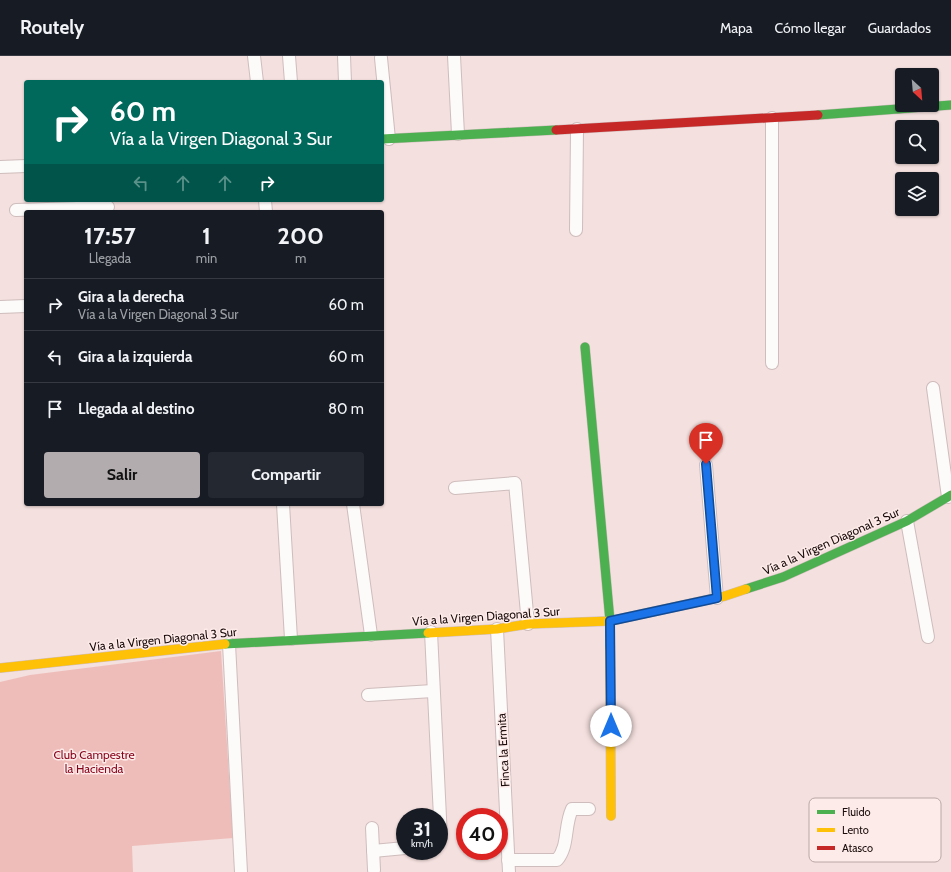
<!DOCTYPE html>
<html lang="es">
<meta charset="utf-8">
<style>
body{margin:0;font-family:Cabin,sans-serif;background:#242831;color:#f1f3f6;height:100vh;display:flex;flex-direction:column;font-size:15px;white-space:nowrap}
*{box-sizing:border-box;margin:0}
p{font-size:13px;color:#9ea1a6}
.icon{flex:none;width:22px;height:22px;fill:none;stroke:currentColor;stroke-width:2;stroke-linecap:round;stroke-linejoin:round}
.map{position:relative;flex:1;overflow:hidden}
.side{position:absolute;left:24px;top:154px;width:360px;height:296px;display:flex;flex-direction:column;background:#171b24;border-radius:4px;box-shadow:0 1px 3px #0004}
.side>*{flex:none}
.banner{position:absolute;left:24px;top:24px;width:360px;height:122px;border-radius:4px;box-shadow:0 1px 3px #0004;background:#00695c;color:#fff;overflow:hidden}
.needle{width:26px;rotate:154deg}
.buttons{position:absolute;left:895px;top:12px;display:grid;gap:8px}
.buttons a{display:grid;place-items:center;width:44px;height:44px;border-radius:4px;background:#171b24;box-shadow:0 1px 3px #0004;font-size:20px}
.speed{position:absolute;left:396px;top:752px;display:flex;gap:8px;font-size:20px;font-weight:700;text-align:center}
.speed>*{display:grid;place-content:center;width:52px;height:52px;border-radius:50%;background:#171b24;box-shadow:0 1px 3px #0004;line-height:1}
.speed small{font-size:10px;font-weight:400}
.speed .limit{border:6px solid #d22;background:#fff;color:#111}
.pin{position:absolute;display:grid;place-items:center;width:34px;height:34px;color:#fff;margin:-41px -17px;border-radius:50% 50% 50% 0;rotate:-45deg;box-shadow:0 0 4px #0007}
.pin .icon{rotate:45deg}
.me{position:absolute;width:44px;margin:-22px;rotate:0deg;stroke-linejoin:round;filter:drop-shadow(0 0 3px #0008)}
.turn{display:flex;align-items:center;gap:14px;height:84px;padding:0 20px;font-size:18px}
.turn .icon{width:52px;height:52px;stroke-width:2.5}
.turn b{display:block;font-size:28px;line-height:34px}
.lanes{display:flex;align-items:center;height:38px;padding:0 20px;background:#0003;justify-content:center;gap:20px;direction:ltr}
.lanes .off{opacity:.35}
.eta{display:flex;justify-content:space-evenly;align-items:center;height:68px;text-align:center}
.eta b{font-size:24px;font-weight:700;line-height:28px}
.primary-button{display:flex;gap:8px;margin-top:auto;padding:8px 20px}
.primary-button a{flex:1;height:46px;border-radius:4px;background:#b2acae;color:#111;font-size:16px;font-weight:700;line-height:46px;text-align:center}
.primary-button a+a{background:#242831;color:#f1f3f6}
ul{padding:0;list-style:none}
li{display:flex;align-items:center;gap:12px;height:52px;padding:0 20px;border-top:1px solid #363941}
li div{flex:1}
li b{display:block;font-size:15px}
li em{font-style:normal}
header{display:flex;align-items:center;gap:24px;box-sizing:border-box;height:56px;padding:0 20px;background:#171b24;border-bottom:1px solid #363941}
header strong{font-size:19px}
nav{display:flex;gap:22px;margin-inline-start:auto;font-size:14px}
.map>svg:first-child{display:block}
.green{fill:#eebdba}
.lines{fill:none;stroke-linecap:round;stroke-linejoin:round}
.street-casing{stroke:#cebdbc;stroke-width:14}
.fast-casing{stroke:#cebdbc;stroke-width:10}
.slow-casing{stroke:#cebdbc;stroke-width:10}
.jam-casing{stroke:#cebdbc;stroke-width:10}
.street{stroke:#fdfafa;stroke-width:12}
.fast{stroke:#4caf50;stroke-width:9}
.slow{stroke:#ffc107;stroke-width:9}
.jam{stroke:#c62828;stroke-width:9}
.route-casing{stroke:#114b97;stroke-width:10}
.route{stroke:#1a73e8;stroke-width:7}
.labels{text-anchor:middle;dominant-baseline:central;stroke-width:3;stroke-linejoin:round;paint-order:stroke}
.street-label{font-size:12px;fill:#1a0c0b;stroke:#fdebe9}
.park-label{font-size:12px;fill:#88021a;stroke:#fdebe9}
.key{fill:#fdebe9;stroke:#b9a8a6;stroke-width:1}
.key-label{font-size:11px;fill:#1a0c0b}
</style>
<header>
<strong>Routely</strong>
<nav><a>Mapa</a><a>Cómo llegar</a><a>Guardados</a></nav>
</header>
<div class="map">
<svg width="951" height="816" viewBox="0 0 951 816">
<rect width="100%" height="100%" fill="#f4e0de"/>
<path class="green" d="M 221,595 L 233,782 L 132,790 L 133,816 L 0,816 L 0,626 L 30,619 Z"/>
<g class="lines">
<defs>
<g id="street">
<path d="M 254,0 L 257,26"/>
<path d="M 289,0 L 291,26"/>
<path d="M 344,0 L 345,26"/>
<path d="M 454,0 L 458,78"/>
<path d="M 381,2 L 389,83"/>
<path d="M 772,62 L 772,307"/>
<path d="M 0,111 L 26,110"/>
<path d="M 265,144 L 266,156"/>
<path d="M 16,154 L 108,151"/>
<path d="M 576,174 L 577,73"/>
<path d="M 0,251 L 26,250"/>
<path d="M 933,332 L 948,441"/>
<path d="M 706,409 L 717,542"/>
<path d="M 455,432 L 515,427 L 528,568"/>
<path d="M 283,448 L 291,583"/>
<path d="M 353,448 L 371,579"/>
<path d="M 907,465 L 928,581"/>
<path d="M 497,573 L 509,816"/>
<path d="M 431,576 L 441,782 L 439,785"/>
<path d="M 229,588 L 241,816"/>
<path d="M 368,639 L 433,635"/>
<path d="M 372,772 L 374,814"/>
<path d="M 373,795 L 405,792"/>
<path d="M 508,804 L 557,804 C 569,790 564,770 572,753 L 589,753"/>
</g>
<g id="fast">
<path d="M 818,59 L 951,49"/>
<path d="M 382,83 L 556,74"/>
<path d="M 585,291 L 610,565 L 610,592"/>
<path d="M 746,533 L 783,521 L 907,465 L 951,439"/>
<path d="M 225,588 L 428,577"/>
</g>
<g id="slow">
<path d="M 428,577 L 497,573 L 528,568 L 610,565 L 725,540 L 746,533"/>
<path d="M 610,592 L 611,760"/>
<path d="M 0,612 L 225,588"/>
</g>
<path id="jam" d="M 556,74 L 818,59"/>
</defs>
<use href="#street" class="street-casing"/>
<use href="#fast" class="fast-casing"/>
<use href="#slow" class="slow-casing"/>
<use href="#jam" class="jam-casing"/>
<use href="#street" class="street"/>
<use href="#fast" class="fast"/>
<use href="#slow" class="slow"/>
<use href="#jam" class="jam"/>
</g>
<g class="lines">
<defs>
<path id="route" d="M 611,670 L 610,565 L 717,542 L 706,408"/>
</defs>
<use href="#route" class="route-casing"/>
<use href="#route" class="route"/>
</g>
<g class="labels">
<g class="street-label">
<text transform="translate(831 485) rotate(-24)">Vía a la Virgen Diagonal 3 Sur</text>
<text transform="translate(486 560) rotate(-4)">Vía a la Virgen Diagonal 3 Sur</text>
<text transform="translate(163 583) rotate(-6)">Vía a la Virgen Diagonal 3 Sur</text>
<text transform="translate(503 694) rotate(-93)">Finca la Ermita</text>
</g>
<g class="park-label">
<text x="94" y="698">Club Campestre<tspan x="94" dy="14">la Hacienda</tspan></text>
</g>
</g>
<rect x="809" y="742" width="132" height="64" rx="6" class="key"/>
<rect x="817" y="754" width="18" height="4" fill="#4caf50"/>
<rect x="817" y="772" width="18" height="4" fill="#ffc107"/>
<rect x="817" y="790" width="18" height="4" fill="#c62828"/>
<g class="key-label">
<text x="842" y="760">Fluido</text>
<text x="842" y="778">Lento</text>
<text x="842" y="796">Atasco</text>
</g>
</svg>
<div class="buttons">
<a><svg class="needle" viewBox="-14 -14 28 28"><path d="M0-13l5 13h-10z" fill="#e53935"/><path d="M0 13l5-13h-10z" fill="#9ea1a6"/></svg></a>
<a><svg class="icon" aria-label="search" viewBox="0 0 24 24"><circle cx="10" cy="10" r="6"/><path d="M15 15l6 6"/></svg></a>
<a><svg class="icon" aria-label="layers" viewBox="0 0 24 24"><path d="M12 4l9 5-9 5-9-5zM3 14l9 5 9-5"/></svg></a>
</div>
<div class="speed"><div>31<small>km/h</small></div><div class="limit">40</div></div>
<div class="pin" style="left:706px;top:408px;background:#d93025"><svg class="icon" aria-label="arrive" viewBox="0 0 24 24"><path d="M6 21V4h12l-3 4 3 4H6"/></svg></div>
<svg class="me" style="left:611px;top:670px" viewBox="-20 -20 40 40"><circle r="19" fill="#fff"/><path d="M0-13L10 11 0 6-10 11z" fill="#1a73e8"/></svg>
<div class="banner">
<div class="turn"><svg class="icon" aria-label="right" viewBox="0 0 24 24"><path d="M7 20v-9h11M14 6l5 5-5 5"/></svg><div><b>60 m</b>Vía a la Virgen Diagonal 3 Sur</div></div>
<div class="lanes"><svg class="icon off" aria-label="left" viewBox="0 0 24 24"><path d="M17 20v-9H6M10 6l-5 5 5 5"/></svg><svg class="icon off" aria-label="ahead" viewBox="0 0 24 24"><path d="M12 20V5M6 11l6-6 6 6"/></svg><svg class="icon off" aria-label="ahead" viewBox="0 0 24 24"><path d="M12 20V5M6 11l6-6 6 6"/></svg><svg class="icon" aria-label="right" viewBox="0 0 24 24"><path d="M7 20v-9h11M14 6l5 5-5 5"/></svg></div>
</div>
<section class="side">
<div class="eta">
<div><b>17:57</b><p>Llegada</p></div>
<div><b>1</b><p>min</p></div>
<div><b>200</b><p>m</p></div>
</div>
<ul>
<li><svg class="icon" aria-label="right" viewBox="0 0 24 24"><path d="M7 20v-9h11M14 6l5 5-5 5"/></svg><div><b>Gira a la derecha</b><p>Vía a la Virgen Diagonal 3 Sur</p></div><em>60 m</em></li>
<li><svg class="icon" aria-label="left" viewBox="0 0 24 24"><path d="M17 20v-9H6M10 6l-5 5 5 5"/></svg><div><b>Gira a la izquierda</b></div><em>60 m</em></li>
<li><svg class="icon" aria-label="arrive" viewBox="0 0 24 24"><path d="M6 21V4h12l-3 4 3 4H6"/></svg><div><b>Llegada al destino</b></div><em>80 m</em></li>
</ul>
<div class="primary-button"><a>Salir</a><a>Compartir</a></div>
</section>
</div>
